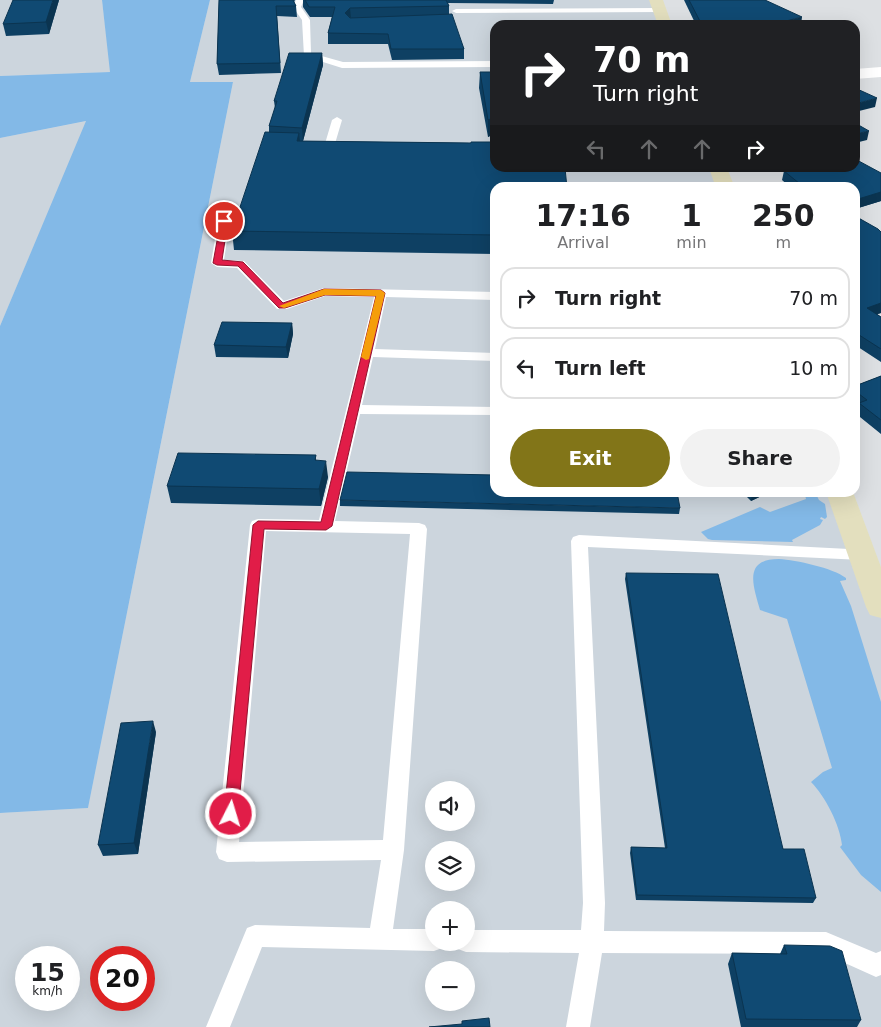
<!DOCTYPE html>
<meta charset="utf-8">
<style>
body{margin:0;font-family:"DejaVu Sans",sans-serif;background:#f2f2f2;color:#202124;height:100vh;display:flex;flex-direction:column;font-size:19px;white-space:nowrap}
*{box-sizing:border-box;margin:0}
p{font-size:16px;color:#757577}
.icon{flex:none;width:28px;height:28px;fill:none;stroke:currentColor;stroke-width:2;stroke-linecap:round;stroke-linejoin:round}
.map{position:relative;flex:1;overflow:hidden}
.sheet{position:absolute;left:490px;top:182px;width:370px;height:315px;display:flex;flex-direction:column;background:#fff;border-radius:15px;box-shadow:0 5px 20px #0002}
.sheet>*{flex:none}
.top-card{position:absolute;left:490px;top:20px;width:370px;height:152px;border-radius:15px;box-shadow:0 5px 20px #0002;background:#202124;color:#fff;overflow:hidden}
.fabs{position:absolute;left:425px;top:781px;display:grid;gap:10px}
.fabs a{display:grid;place-items:center;width:50px;height:50px;border-radius:50%;background:#fff;box-shadow:0 5px 20px #0002;font-size:25px}
.speed{position:absolute;left:15px;top:946px;display:flex;gap:10px;font-size:25px;font-weight:700;text-align:center}
.speed>*{display:grid;place-content:center;width:65px;height:65px;border-radius:50%;background:#fff;box-shadow:0 5px 20px #0002;line-height:1}
.speed small{font-size:12px;font-weight:400}
.speed .limit{border:8px solid #d22;background:#fff;color:#111}
.pin{position:absolute;display:grid;place-items:center;width:42px;height:42px;color:#fff;margin:-21px;border:2px solid #fff;border-radius:50%;box-shadow:0 1px 5px #0007}
.me{position:absolute;width:55px;margin:-28px;rotate:5deg;stroke-linejoin:round;filter:drop-shadow(0 0 4px #0008)}
.turn{display:flex;align-items:center;gap:18px;height:105px;padding:0 20px;font-size:22px}
.turn .icon{width:65px;height:65px;stroke-width:2.5}
.turn b{display:block;font-size:35px;line-height:42px}
.lanes{display:flex;align-items:center;height:48px;padding:0 20px;background:#0003;justify-content:center;gap:25px;direction:ltr}
.lanes .off{opacity:.35}
.eta{display:flex;justify-content:space-evenly;align-items:center;height:85px;text-align:center}
.eta b{font-size:30px;font-weight:800;line-height:35px}
.cta{display:flex;gap:10px;margin-top:auto;padding:10px 20px}
.cta a{flex:1;height:58px;border-radius:30px;background:#827518;color:#fff;font-size:20px;font-weight:800;line-height:58px;text-align:center}
.cta a+a{background:#f2f2f2;color:#202124}
ul{padding:0;list-style:none}
li{display:flex;align-items:center;gap:15px;height:62px;margin:0 10px 8px;padding:0 10px;border:2px solid #e0e0e0;border-radius:15px}
li div{flex:1}
li b{display:block;font-size:19px}
li em{font-style:normal}
.map>svg:first-child{display:block}
.built{fill:#ccd5dd;fill-rule:evenodd}
.green{fill:#83b9e7}
.lines{fill:none;stroke-linecap:round;stroke-linejoin:round}
.lane{fill:#fff;fill-rule:evenodd}
.street{fill:#fff;fill-rule:evenodd}
.secondary{fill:#e3dfbe;fill-rule:evenodd}
.wall{fill:#0e4063}
.shaded-wall{fill:#0b3450}
.building{fill:#104a73;stroke:#0b3450}
.route{fill:#e11d48;stroke:#92132f}
.slow{fill:#f59e0b}
</style>
<div class="map">
<svg width="881" height="1027" viewBox="0 0 881 1027">
<rect width="100%" height="100%" fill="#dde0e3"/>
<g class="built">
<path d="M 0,0 L 102,0 L 111,72 L 0,76 Z"/>
<path d="M 210,0 L 656,0 L 665,25 L 495,25 L 495,168 L 718,168 L 726,187 L 495,188 L 495,492 L 838,493 L 881,608 L 881,1027 L 0,1027 L 0,813 L 88,808 L 233,82 L 190,82 ZM 434,790 L 466,790 L 466,822 L 434,822 ZM 434,850 L 466,850 L 466,882 L 434,882 ZM 434,910 L 466,910 L 466,942 L 434,942 ZM 26,958 L 69,958 L 69,1000 L 26,1000 ZM 101,958 L 144,958 L 144,1000 L 101,1000 ZM 434,970 L 466,970 L 466,1002 L 434,1002 Z"/>
<path d="M 87,121 L 0,326 L 0,138 Z"/>
</g>
<g class="green">
<path d="M 102,0 L 210,0 L 190,82 L 233,82 L 88,808 L 0,813 L 0,326 L 86,121 L 0,138 L 0,76 L 110,72 Z"/>
<path d="M 816,494 L 819,500 L 825,504 L 827,517 L 825,519 L 821,517 L 820,519 L 823,520 L 820,525 L 792,540 L 793,542 L 712,540 L 708,539 L 701,532 L 760,507 L 770,512 L 806,499 L 805,495 Z"/>
<path d="M 779,559 C 796,560 833,568 846,578 L 846,580 L 840,581 L 851,606 L 881,702 L 881,892 L 861,875 L 840,847 L 842,845 C 840,825 825,796 811,782 L 823,772 L 832,768 L 787,619 L 760,610 C 753,585 743,559 779,559 Z"/>
</g>
<g class="lines">
<g class="lane">
<path d="M 296,0 L 304,0 L 301,7 L 310,20 L 311,53 L 343,62 L 495,61 L 495,67 L 342,68 L 304,56 L 302,20 L 293,7 Z"/>
<path d="M 659,8 L 662,8 L 662,12 L 456,13 L 452,11 L 456,9 Z"/>
<path d="M 337,117 L 342,120 L 334,147 L 329,150 L 325,149 L 324,147 L 332,120 Z"/>
<path d="M 224,218 L 230,221 L 224,260 L 244,261 L 284,301 L 324,288 L 495,292 L 495,300 L 386,297 L 375,349 L 495,353 L 495,361 L 373,357 L 362,405 L 495,407 L 495,415 L 360,414 L 335,521 L 419,523 L 425,525 L 427,529 L 404,850 L 393,929 L 434,929 L 434,942 L 444,942 L 442,948 L 434,951 L 262,947 L 230,1027 L 206,1027 L 247,928 L 255,925 L 370,928 L 381,860 L 227,862 L 219,859 L 216,852 L 250,525 L 252,521 L 258,519 L 319,520 L 374,297 L 325,296 L 287,309 L 277,309 L 237,268 L 217,267 L 211,263 L 218,221 ZM 266,531 L 410,534 L 383,840 L 239,842 Z"/>
<path d="M 579,535 L 868,550 L 870,554 L 868,558 L 862,560 L 588,547 L 605,903 L 604,931 L 826,932 L 876,953 L 881,951 L 881,975 L 876,977 L 825,954 L 602,953 L 590,1027 L 566,1027 L 579,953 L 466,952 L 458,949 L 455,942 L 466,942 L 466,930 L 581,930 L 583,903 L 571,541 L 573,537 Z"/>
</g>
<path class="street" d="M 881,67 L 881,77 L 855,79 L 855,69 Z"/>
<g class="secondary">
<path d="M 649,0 L 663,0 L 672,25 L 658,25 Z"/>
<path d="M 709,168 L 727,168 L 735,188 L 716,188 Z"/>
<path d="M 826,492 L 853,492 L 881,567 L 881,618 L 870,615 L 866,607 Z"/>
</g>
</g>
<g class="wall">
<path d="M 59,0 L 49,34 L 6,36 L 3,24 Z"/>
<path d="M 219,0 L 295,0 L 294,2 L 296,6 L 297,17 L 277,16 L 281,73 L 219,75 L 217,64 Z"/>
<path d="M 303,0 L 554,0 L 553,4 L 448,3 L 449,6 L 449,14 L 464,49 L 464,59 L 392,60 L 388,44 L 328,44 L 328,33 L 332,17 L 310,17 L 303,7 Z"/>
<path d="M 684,0 L 765,0 L 801,25 L 696,25 Z"/>
<path d="M 322,53 L 323,65 L 303,141 L 300,141 L 471,143 L 490,142 L 490,136 L 488,137 L 479,88 L 480,72 L 495,72 L 495,254 L 234,250 L 232,231 L 269,132 L 269,126 L 275,108 L 274,101 Z"/>
<path d="M 786,168 L 855,168 L 881,173 L 881,201 L 855,209 L 855,188 L 791,188 L 782,180 L 784,171 L 790,170 Z"/>
<path d="M 855,216 L 881,232 L 881,313 L 877,314 L 881,317 L 881,362 L 855,345 Z"/>
<path d="M 292,323 L 293,334 L 288,358 L 216,357 L 214,345 Z"/>
<path d="M 881,376 L 881,434 L 855,413 L 858,406 L 855,405 L 855,386 Z"/>
<path d="M 316,455 L 316,460 L 328,477 L 321,506 L 171,503 L 167,486 Z"/>
<path d="M 742,492 L 770,492 L 751,501 Z"/>
<path d="M 340,500 L 680,508 L 679,514 L 340,506 Z"/>
<path d="M 626,573 L 783,849 L 816,898 L 813,903 L 636,900 L 630,853 L 631,847 L 665,848 L 625,579 Z"/>
<path d="M 156,732 L 138,854 L 103,856 L 98,845 Z"/>
<path d="M 784,945 L 861,1020 L 857,1027 L 741,1027 L 728,964 L 732,953 L 780,954 Z"/>
</g>
<g class="shaded-wall">
<path d="M 53,0 L 59,0 L 49,34 L 46,22 Z"/>
<path d="M 350,8 L 351,18 L 345,13 Z"/>
<path d="M 802,17 L 801,25 L 782,25 L 782,22 Z"/>
<path d="M 322,53 L 323,65 L 303,141 L 302,128 Z"/>
<path d="M 877,98 L 875,107 L 855,112 L 855,104 Z"/>
<path d="M 495,117 L 494,134 L 490,130 L 490,136 L 488,137 L 488,120 Z"/>
<path d="M 869,131 L 867,140 L 855,143 L 855,134 Z"/>
<path d="M 299,133 L 301,151 L 297,141 Z"/>
<path d="M 881,192 L 881,201 L 855,209 L 855,200 Z"/>
<path d="M 881,303 L 881,313 L 864,318 L 867,308 Z"/>
<path d="M 292,323 L 293,334 L 288,358 L 286,347 Z"/>
<path d="M 326,461 L 328,477 L 321,506 L 319,489 Z"/>
<path d="M 757,492 L 770,492 L 751,501 L 752,495 Z"/>
<path d="M 153,721 L 156,732 L 138,854 L 134,843 Z"/>
</g>
<g class="building">
<path d="M 13,0 L 53,0 L 46,22 L 3,24 Z"/>
<path d="M 219,0 L 293,0 L 296,6 L 276,6 L 280,63 L 217,64 Z"/>
<path d="M 305,0 L 446,0 L 449,6 L 350,8 L 345,13 L 350,18 L 452,14 L 464,49 L 391,49 L 388,34 L 328,33 L 335,7 L 309,7 Z"/>
<path d="M 689,0 L 765,0 L 802,17 L 782,22 L 790,25 L 702,25 Z"/>
<path d="M 289,53 L 322,53 L 302,128 L 269,126 L 277,101 L 274,101 Z"/>
<path d="M 480,72 L 495,72 L 495,117 L 488,120 Z"/>
<path d="M 855,88 L 877,98 L 855,104 Z"/>
<path d="M 855,123 L 869,131 L 855,134 Z"/>
<path d="M 495,128 L 495,168 L 565,168 L 567,188 L 495,188 L 495,235 L 232,231 L 265,132 L 299,133 L 297,141 L 471,143 L 471,142 L 492,142 L 490,130 Z"/>
<path d="M 855,159 L 881,173 L 881,192 L 855,200 L 855,188 L 805,188 L 784,171 L 805,168 L 855,168 Z"/>
<path d="M 855,216 L 878,229 L 881,232 L 881,303 L 867,308 L 881,317 L 881,349 L 856,333 L 855,333 Z"/>
<path d="M 222,322 L 292,323 L 286,347 L 214,345 Z"/>
<path d="M 881,376 L 881,420 L 859,403 L 867,400 L 855,391 L 855,386 Z"/>
<path d="M 178,453 L 316,455 L 315,460 L 326,461 L 319,489 L 167,486 Z"/>
<path d="M 347,472 L 495,475 L 495,492 L 677,492 L 680,508 L 340,500 Z"/>
<path d="M 750,492 L 757,492 L 752,495 Z"/>
<path d="M 626,573 L 718,574 L 783,849 L 804,849 L 816,898 L 637,895 L 631,847 L 667,848 Z"/>
<path d="M 153,721 L 134,843 L 98,845 L 121,723 Z"/>
<path d="M 784,945 L 830,946 L 842,951 L 861,1020 L 746,1019 L 732,953 L 787,954 Z"/>
<path d="M 489,1018 L 490,1027 L 429,1027 L 462,1024 L 462,1021 Z"/>
</g>
<path class="route" d="M 221,219 L 228,221 L 222,260 L 243,262 L 283,303 L 324,289 L 381,290 L 385,293 L 332,526 L 326,530 L 264,529 L 238,814 L 236,818 L 231,820 L 226,818 L 224,814 L 253,525 L 258,521 L 321,522 L 376,296 L 325,295 L 285,308 L 279,308 L 238,266 L 217,265 L 213,263 Z"/>
<path class="slow" d="M 324,289 L 381,290 L 385,293 L 369,359 L 366,360 L 361,357 L 376,296 L 325,295 L 284,308 L 279,306 Z"/>
</svg>
<div class="fabs">
<a><svg class="icon" aria-label="sound" viewBox="0 0 24 24"><path d="M4 9h4l5-4v14l-5-4H4zM17 9q2 3 0 6"/></svg></a>
<a><svg class="icon" aria-label="layers" viewBox="0 0 24 24"><path d="M12 4l9 5-9 5-9-5zM3 14l9 5 9-5"/></svg></a>
<a>+</a>
<a>−</a>
</div>
<div class="speed"><div>15<small>km/h</small></div><div class="limit">20</div></div>
<div class="pin" style="left:224px;top:221px;background:#d93025"><svg class="icon" aria-label="arrive" viewBox="0 0 24 24"><path d="M6 21V4h12l-3 4 3 4H6"/></svg></div>
<svg class="me" style="left:231px;top:814px" viewBox="-20 -20 40 40"><circle r="17" fill="#e11d48" stroke="#fff" stroke-width="3"/><path d="M0-11L8 9 0 5-8 9z" fill="#fff"/></svg>
<div class="top-card">
<div class="turn"><svg class="icon" aria-label="right" viewBox="0 0 24 24"><path d="M7 20v-9h11M14 6l5 5-5 5"/></svg><div><b>70 m</b>Turn right</div></div>
<div class="lanes"><svg class="icon off" aria-label="left" viewBox="0 0 24 24"><path d="M17 20v-9H6M10 6l-5 5 5 5"/></svg><svg class="icon off" aria-label="ahead" viewBox="0 0 24 24"><path d="M12 20V5M6 11l6-6 6 6"/></svg><svg class="icon off" aria-label="ahead" viewBox="0 0 24 24"><path d="M12 20V5M6 11l6-6 6 6"/></svg><svg class="icon" aria-label="right" viewBox="0 0 24 24"><path d="M7 20v-9h11M14 6l5 5-5 5"/></svg></div>
</div>
<section class="sheet">
<div class="eta">
<div><b>17:16</b><p>Arrival</p></div>
<div><b>1</b><p>min</p></div>
<div><b>250</b><p>m</p></div>
</div>
<ul>
<li><svg class="icon" aria-label="right" viewBox="0 0 24 24"><path d="M7 20v-9h11M14 6l5 5-5 5"/></svg><div><b>Turn right</b></div><em>70 m</em></li>
<li><svg class="icon" aria-label="left" viewBox="0 0 24 24"><path d="M17 20v-9H6M10 6l-5 5 5 5"/></svg><div><b>Turn left</b></div><em>10 m</em></li>
</ul>
<div class="cta"><a>Exit</a><a>Share</a></div>
</section>
</div>
